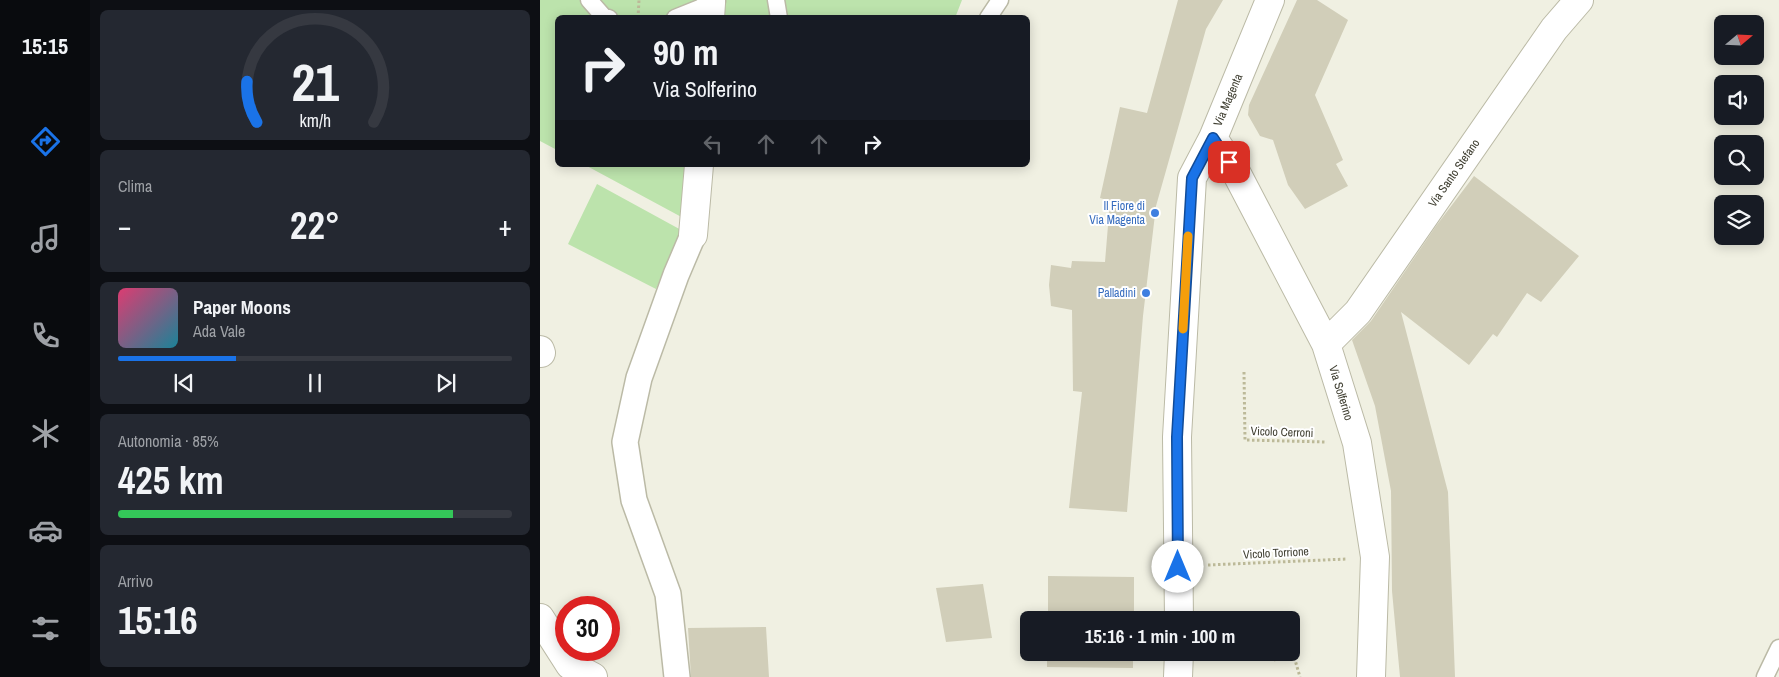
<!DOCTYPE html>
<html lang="it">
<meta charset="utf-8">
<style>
body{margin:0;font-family:"Archivo Narrow",sans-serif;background:#242831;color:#f1f3f6;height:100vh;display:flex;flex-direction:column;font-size:19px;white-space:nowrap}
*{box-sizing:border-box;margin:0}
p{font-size:16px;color:#9ea1a6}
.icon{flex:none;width:28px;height:28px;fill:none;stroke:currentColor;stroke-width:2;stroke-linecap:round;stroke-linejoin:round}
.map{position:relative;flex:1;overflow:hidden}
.drawer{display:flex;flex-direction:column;gap:10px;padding:10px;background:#0d0f14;width:450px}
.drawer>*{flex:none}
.guide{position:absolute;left:15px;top:15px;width:475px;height:152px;border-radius:8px;box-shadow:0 2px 12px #0003;background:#171b24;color:#f1f3f6;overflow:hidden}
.needle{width:32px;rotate:71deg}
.tools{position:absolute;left:1174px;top:15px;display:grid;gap:10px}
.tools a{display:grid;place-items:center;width:50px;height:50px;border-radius:8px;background:#171b24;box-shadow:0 2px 12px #0003;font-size:25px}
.speed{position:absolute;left:15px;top:596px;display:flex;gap:10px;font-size:25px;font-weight:700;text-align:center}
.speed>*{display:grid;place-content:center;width:65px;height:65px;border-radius:50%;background:#171b24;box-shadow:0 2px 12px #0003;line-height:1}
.speed .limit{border:8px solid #d22;background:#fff;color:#111}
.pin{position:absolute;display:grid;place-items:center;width:42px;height:42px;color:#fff;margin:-21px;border-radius:10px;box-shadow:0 2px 8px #0006}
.me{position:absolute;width:55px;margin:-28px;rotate:0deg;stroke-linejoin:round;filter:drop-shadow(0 0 4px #0008)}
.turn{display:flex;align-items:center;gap:18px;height:105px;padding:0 15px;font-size:22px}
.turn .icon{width:65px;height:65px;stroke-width:2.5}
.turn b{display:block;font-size:35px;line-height:42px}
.lanes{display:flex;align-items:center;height:48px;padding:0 15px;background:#0003;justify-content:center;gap:25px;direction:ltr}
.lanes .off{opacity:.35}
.big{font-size:38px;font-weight:800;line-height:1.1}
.drawer .tile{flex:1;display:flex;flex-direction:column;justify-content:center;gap:8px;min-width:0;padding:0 18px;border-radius:8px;background:#242831}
.drawer .dial{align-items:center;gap:0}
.dial svg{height:130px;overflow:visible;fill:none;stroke:#363941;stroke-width:7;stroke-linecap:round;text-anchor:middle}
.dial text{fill:#f1f3f6;stroke:none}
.song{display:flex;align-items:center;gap:15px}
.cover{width:60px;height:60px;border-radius:8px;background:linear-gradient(135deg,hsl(340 70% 55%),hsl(190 70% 35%))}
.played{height:5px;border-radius:2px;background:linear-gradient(90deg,#1a73e8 30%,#363941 30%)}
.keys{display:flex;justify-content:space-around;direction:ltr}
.heat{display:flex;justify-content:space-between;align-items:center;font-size:28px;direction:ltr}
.charge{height:8px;border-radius:4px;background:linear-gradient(90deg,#34c759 85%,#363941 0)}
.trip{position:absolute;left:480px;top:611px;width:280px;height:50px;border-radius:8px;background:#171b24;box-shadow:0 2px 12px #0003;font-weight:800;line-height:50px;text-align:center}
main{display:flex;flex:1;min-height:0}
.tab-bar{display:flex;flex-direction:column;width:90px;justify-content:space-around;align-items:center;background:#090b0e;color:#9ea1a6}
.tab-bar .icon{width:35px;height:35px}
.tab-bar .on{color:#1a73e8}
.tab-bar b{font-size:22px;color:#f1f3f6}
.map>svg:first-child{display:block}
.green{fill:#bce3ac}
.building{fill:#d1ceb9}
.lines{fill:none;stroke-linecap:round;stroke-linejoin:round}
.service-casing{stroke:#bbbaa6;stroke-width:19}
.pedestrian-casing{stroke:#bbbaa6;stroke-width:28}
.minor-casing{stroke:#bbbaa6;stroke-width:30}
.path{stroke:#bcb998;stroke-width:3;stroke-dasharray:2.5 2.5;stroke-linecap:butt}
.service{stroke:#fff;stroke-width:16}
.pedestrian{stroke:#fff;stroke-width:25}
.minor{stroke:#fff;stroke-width:28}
.route-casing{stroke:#114b97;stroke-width:12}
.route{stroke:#1a73e8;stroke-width:9}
.slow{stroke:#f59e0b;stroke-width:9}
.shop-dot{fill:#3f7fe0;stroke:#fff;stroke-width:2}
.labels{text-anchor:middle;stroke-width:4;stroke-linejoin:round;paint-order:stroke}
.street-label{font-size:12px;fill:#414033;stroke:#fff}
.shop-label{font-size:12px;fill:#366cbe;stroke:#fff;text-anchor:end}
</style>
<main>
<nav class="tab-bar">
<b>15:15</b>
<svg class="icon on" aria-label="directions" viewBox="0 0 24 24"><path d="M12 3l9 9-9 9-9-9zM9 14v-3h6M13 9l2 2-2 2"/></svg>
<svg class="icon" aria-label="music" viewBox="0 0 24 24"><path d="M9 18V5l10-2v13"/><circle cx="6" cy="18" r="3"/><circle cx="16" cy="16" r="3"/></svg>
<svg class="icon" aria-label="phone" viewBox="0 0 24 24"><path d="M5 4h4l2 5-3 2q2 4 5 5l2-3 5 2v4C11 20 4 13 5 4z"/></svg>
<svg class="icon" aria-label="climate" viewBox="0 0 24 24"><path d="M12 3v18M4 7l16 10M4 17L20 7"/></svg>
<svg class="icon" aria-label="car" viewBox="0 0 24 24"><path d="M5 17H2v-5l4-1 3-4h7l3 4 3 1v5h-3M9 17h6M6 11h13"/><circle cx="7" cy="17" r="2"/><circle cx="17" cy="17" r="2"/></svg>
<svg class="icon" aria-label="filters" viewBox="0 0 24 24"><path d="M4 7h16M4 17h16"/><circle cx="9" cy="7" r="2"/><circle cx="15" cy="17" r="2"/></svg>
</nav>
<section class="drawer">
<div class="tile dial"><svg viewBox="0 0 100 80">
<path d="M14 69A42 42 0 1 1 86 69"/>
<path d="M14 69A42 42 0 0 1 8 44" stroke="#1a73e8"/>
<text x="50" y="56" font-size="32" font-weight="700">21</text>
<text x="50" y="72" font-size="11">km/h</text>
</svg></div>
<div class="tile"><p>Clima</p>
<div class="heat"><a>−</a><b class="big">22°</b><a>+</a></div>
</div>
<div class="tile">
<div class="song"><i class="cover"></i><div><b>Paper Moons</b><p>Ada Vale</p></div></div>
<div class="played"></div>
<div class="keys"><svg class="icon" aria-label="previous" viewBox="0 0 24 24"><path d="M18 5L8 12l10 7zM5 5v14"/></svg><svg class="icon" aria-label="pause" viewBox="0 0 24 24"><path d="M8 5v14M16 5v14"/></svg><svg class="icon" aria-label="next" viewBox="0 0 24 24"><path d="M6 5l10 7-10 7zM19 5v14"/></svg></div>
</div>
<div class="tile"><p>Autonomia · 85%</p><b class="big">425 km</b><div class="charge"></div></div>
<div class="tile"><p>Arrivo</p><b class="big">15:16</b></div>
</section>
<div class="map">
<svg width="1239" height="677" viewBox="0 0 1239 677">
<rect width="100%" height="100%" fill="#f0f0e2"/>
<path class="green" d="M 0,0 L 422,0 L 415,18 L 18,18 L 17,150 L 0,141 Z
M 45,165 L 170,165 L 147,220 Z
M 57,184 L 143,231 L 116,289 L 28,244 Z"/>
<path class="building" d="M 638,0 L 683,0 L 666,29 L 616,206 L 603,316 L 587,512 L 529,508 L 542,392 L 533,391 L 532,310 L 511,306 L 509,285 L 511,265 L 531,268 L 532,261 L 565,262 L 570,201 L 560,198 L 580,107 L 607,113 Z
M 757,0 L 777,0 L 808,20 L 775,95 L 803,160 L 796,164 L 808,186 L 765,209 L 748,185 L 733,140 L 720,136 L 708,115 L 709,105 Z
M 934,176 L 1039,256 L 1001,302 L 987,293 L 957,337 L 953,334 L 929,365 L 861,312 L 908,492 L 915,677 L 860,677 L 852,591 L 851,491 L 835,406 L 812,340 L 831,321 L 896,226 Z
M 508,576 L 594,577 L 594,620 L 508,620 Z
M 443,584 L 452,638 L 406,642 L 396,588 Z
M 226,627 L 229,677 L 151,677 L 148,628 Z
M 507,652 L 593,652 L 593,668 L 507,667 Z"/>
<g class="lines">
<g class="service-casing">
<path id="service" d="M 49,0 L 64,17 L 69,18
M 236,0 L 239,18
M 135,18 L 177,1
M 448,18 L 460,0
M 1225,677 L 1239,648"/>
</g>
<g class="pedestrian-casing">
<path id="pedestrian" d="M 137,677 L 128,594 L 94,500 L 85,442 L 99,378 L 136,275 L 153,235"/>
</g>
<g class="minor-casing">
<path id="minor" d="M 170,18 L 171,3
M 673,138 L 697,174 L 786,344 L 817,443 L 835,557 L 831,677
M 153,235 L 159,165
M 786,344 L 818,312 L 1014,29 L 1039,0
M 0,350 L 1,353
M 0,618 L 30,665 L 53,677
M 639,620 L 637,437 L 652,178 L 673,138 L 730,0
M 638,677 L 639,652"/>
</g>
<path class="path" d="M 98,18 L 99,0
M 704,372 L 705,440 L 787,442
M 668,565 L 807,559
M 728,652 L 734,660 L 753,653 L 760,677"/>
<use href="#service" class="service"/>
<use href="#pedestrian" class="pedestrian"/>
<use href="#minor" class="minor"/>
</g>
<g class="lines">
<g class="route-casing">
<path id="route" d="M 638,567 L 637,437 L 652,178 L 673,138 L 689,162"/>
</g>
<use href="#route" class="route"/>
<path class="slow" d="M 643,329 L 648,236"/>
</g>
<g class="shop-dot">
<circle cx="615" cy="213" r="5"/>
<circle cx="606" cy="293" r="5"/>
</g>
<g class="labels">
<g class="street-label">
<text transform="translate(688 100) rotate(-67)" y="4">Via Magenta</text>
<text transform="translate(914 173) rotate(-55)" y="4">Via Santo Stefano</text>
<text transform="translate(801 393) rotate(73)" y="4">Via Solferino</text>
<text transform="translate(742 432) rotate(2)" y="4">Vicolo Cerroni</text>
<text transform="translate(736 553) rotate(-3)" y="4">Vicolo Torrione</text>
</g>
<g class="shop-label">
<text x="605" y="210">Il Fiore di<tspan x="605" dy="14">Via Magenta</tspan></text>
<text x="596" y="297">Palladini</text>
</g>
</g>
</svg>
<div class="tools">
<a><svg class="needle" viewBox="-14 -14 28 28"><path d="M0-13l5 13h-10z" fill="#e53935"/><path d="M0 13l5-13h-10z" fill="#9ea1a6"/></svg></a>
<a><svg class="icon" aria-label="sound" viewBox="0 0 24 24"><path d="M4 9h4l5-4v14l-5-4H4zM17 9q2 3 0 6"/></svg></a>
<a><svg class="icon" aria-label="search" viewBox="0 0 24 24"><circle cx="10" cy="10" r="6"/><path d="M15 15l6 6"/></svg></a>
<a><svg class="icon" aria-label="layers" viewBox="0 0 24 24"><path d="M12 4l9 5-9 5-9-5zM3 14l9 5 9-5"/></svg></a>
</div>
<div class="speed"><div class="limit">30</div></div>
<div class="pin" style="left:689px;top:162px;background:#d93025"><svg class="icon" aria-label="arrive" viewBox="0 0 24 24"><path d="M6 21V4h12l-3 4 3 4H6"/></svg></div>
<svg class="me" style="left:638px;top:567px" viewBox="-20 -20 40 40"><circle r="19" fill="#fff"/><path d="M0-13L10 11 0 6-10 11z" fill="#1a73e8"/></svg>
<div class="trip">15:16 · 1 min · 100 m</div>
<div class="guide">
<div class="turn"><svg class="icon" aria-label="right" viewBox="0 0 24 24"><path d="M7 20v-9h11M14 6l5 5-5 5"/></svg><div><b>90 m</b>Via Solferino</div></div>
<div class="lanes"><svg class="icon off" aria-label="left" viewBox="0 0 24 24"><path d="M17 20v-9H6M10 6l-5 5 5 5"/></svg><svg class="icon off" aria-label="ahead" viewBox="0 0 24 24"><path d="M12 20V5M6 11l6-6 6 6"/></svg><svg class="icon off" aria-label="ahead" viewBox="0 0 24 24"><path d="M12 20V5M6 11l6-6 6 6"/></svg><svg class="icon" aria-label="right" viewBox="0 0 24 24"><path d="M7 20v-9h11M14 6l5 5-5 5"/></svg></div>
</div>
</div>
</main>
